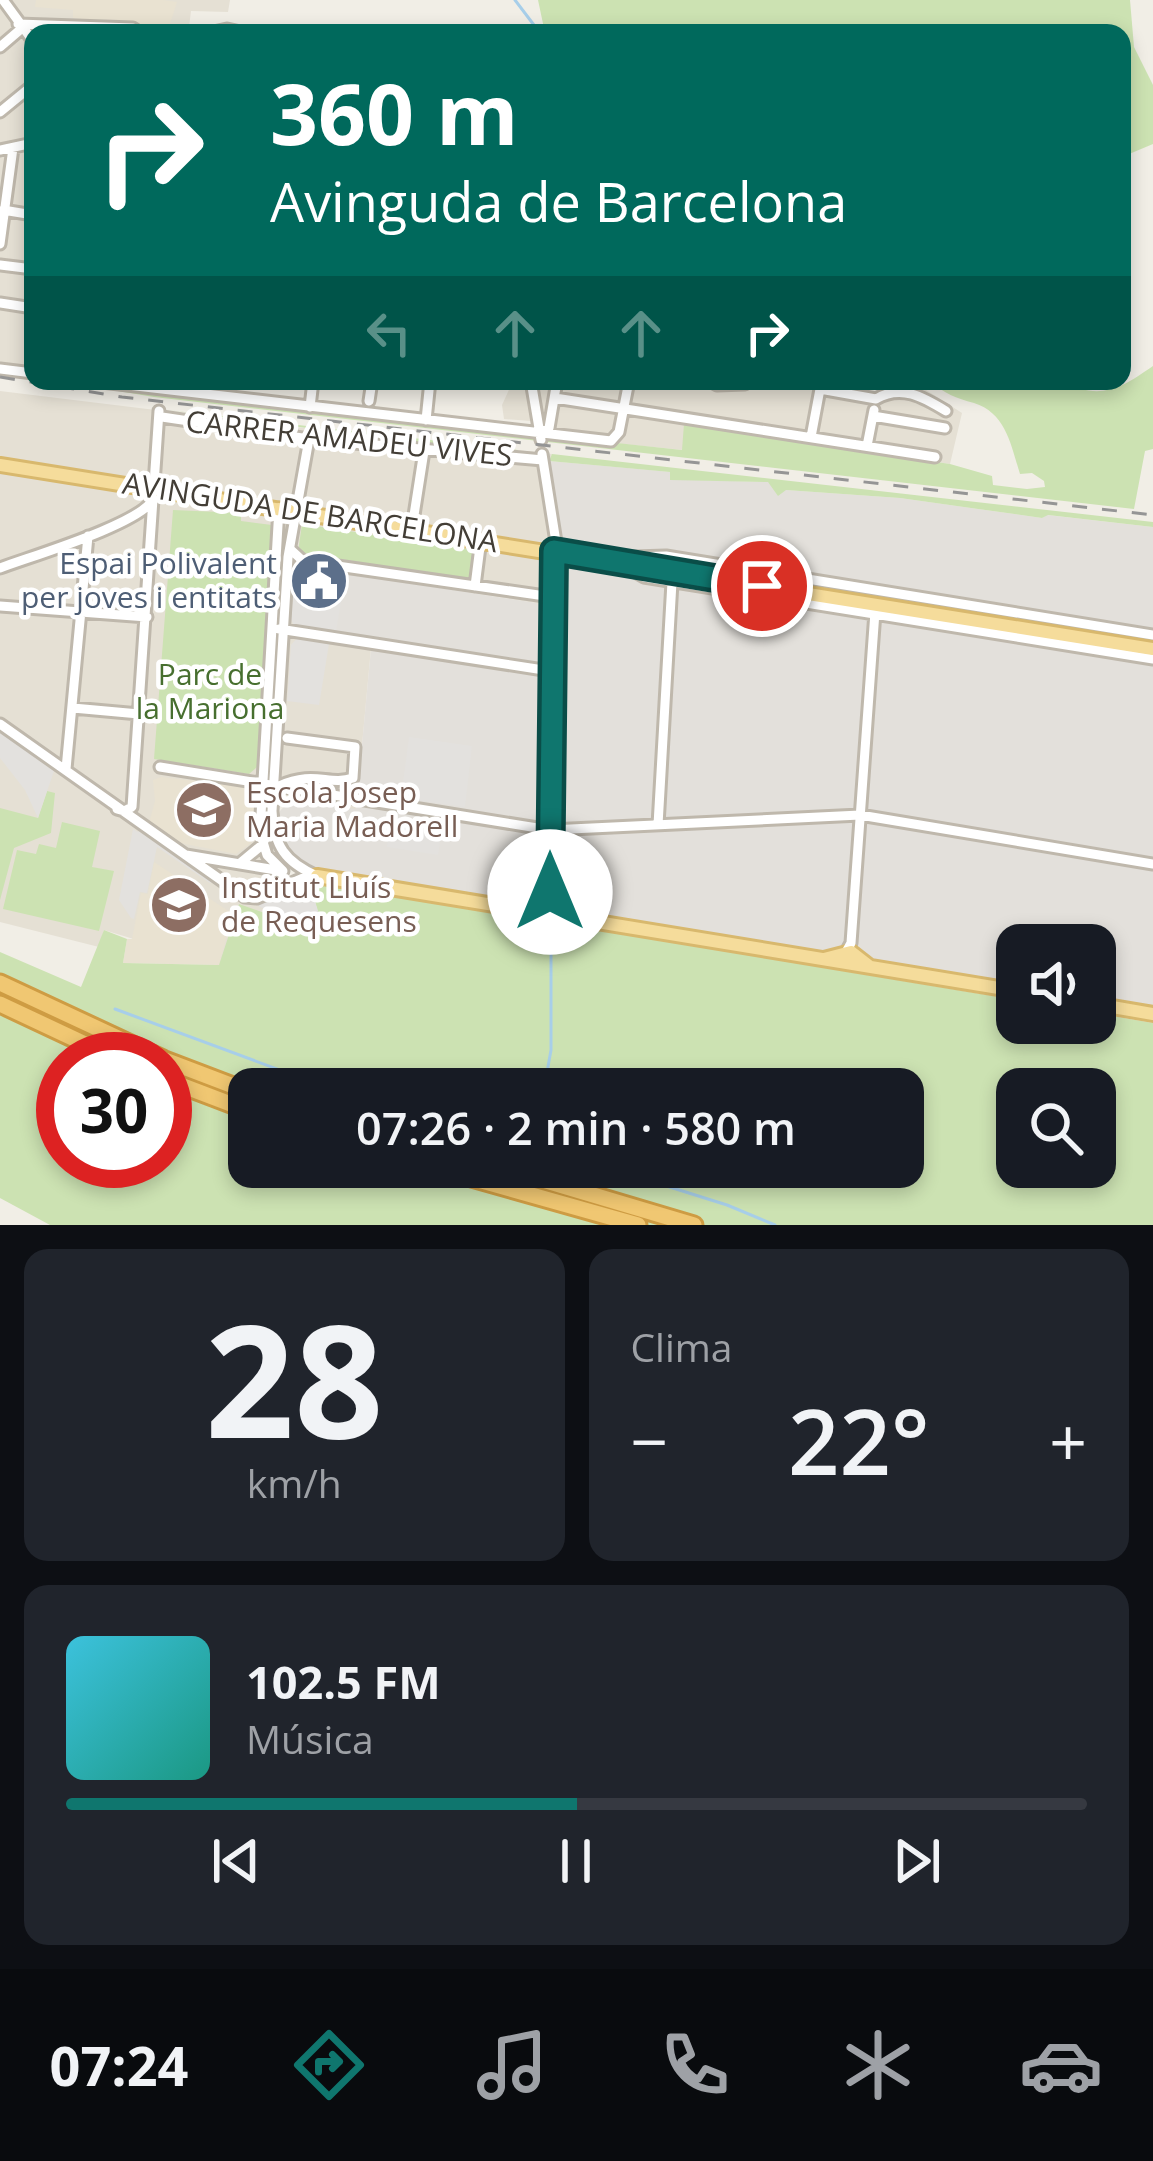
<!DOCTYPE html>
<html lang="es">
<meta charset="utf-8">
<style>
body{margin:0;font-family:"Open Sans",sans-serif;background:#20242c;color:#f1f3f6;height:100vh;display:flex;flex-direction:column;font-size:45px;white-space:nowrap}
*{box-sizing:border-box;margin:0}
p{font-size:39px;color:#9ea1a6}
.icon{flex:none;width:66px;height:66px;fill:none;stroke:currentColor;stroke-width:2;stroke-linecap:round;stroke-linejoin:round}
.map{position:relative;height:1225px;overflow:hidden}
.drawer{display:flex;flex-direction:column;gap:24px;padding:24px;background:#0d0f14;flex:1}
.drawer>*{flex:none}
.top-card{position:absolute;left:24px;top:24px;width:1107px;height:366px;border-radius:24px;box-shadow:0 6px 18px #0003;background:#00695c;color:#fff;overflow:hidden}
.buttons{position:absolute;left:996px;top:924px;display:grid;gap:24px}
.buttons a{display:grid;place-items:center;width:120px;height:120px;border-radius:24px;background:#171b24;box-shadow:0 6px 18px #0003;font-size:60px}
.speed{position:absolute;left:36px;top:1032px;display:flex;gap:24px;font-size:60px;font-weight:700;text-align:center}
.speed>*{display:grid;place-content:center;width:156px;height:156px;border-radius:50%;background:#171b24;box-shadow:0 6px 18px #0003;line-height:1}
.speed .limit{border:18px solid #d22;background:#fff;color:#111}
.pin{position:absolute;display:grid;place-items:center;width:102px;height:102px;color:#fff;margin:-51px;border:6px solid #fff;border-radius:50%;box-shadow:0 3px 12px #0007}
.me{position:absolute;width:132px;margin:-66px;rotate:0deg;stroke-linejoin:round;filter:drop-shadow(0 0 9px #0008)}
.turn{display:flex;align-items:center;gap:42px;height:252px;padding:0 48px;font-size:54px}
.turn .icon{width:156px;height:156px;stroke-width:2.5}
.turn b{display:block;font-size:84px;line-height:102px}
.lanes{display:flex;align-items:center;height:114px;padding:0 48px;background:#0003;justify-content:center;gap:60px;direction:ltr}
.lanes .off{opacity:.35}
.big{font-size:90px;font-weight:600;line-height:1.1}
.drawer .widget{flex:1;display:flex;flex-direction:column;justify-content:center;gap:18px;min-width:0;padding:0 42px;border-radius:24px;background:#20242c}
.drawer .dial{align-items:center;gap:0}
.dial b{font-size:156px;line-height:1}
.song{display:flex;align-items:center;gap:36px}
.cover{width:144px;height:144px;border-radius:18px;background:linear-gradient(135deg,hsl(190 70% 55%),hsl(170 70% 35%))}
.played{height:12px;border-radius:6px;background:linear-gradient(90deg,#0f766e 50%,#363941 50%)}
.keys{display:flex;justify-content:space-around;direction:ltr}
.heat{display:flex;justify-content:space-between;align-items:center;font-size:66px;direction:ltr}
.drawer .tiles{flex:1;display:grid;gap:24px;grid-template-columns:1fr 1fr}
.widget:last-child{grid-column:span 2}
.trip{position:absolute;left:228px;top:1068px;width:696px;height:120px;border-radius:24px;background:#171b24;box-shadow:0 6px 18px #0003;font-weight:600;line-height:120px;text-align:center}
.menu{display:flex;height:192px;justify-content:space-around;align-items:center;background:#090b0e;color:#9ea1a6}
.menu .icon{width:84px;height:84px}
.menu .current{color:#0f766e}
.menu b{font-size:54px;color:#f1f3f6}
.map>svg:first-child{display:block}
.residential{fill:#e5e0d4}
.industrial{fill:#e3e0db}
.education{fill:#e9e2d1}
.green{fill:#cce2b2;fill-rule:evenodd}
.parking{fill:#e3e1de}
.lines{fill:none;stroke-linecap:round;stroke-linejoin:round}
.stream{stroke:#a7cee9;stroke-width:3}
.minor-casing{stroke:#bfb8ac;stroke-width:15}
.major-casing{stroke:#d8b86d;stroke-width:18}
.highway-casing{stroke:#ce9c43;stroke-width:21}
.minor{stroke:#fff;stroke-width:9}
.major{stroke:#f5dc9b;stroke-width:12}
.highway{stroke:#f0c772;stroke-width:15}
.rail{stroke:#959595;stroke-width:3;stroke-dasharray:15 15;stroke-linecap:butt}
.route-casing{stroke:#0a4d48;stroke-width:30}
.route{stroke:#0f766e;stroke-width:21}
.labels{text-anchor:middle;stroke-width:9;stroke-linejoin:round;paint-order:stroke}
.street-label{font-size:30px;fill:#433e36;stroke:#fff}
.service-label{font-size:30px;fill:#4e5e75;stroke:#fff;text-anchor:end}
.park-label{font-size:30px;fill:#476f2f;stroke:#fff}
.education-label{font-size:30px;fill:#785e54;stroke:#fff;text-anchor:start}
</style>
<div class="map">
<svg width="1153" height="1225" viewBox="0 0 1153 1225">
<rect width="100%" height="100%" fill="#f1eee6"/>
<path class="residential" d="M 0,0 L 230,0 L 228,12 L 191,11 L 189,27 L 210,33 L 33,33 L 33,378 L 0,374 Z
M 513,381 L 809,381 L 885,394 L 912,381 L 962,413 L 950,464 L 685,424 L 683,450 L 533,435 L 531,421 L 504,419 L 502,405 Z
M 0,391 L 518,454 L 518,450 L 552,454 L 549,462 L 564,562 L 560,609 L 543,611 L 535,603 L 303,566 L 296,571 L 294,624 L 372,637 L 356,810 L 289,801 L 256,789 L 254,840 L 273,866 L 293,881 L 309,881 L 219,965 L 104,930 L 99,947 L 0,922 Z"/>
<path class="industrial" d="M 549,461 L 671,472 L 670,479 L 768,482 L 786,490 L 900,498 L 1042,518 L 1047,515 L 1153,527 L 1153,1023 L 1095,1013 L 1095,945 L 1017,945 L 1017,1000 L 309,881 L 305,865 L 283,844 L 278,825 L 280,811 L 289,801 L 356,809 L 372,638 L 294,625 L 291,619 L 296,571 L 302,566 L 536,603 L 544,611 L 560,609 L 564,562 Z"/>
<path class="education" d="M 36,0 L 163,0 L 177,2 L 169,27 L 73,18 L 73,10 L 35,7 Z
M 161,777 L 240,786 L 249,791 L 255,802 L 251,843 L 236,854 L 175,842 L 149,823 L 155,801 L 153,780 Z
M 154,862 L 233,914 L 219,965 L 123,963 L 127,939 L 132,939 L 141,893 L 148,894 Z"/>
<path class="green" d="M 538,0 L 1130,0 L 1134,47 L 1153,85 L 1153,144 L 1122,157 L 1122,33 L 545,33 Z
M 1153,366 L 1153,449 L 1145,451 L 1134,509 L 154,397 L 94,387 L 682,450 L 684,424 L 950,464 L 992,476 L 993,485 L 1027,489 L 1045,487 L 1044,481 L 1032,473 L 1020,474 C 1011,445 1006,413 974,403 C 956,398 944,394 931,381 L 1061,381 C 1100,401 1120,389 1153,366 Z
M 167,410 L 518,450 L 518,455 Z
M 552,454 L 1153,522 L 1153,527 L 1048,515 L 1042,518 L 900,498 L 786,490 L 778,496 L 768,482 L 670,480 L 670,472 L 549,461 Z
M 173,510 L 241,513 L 241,521 L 272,525 L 257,767 L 249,774 L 154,759 Z
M 302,524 L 474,550 L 469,580 L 298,552 Z
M 47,791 L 55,793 L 51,833 L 14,848 L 0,900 L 0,808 L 38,818 Z
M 62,822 L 100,831 L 92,867 L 114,871 L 99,931 L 3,909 L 17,850 L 36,854 L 39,844 L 56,848 Z
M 309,881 L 1017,1000 L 1017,1023 L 1095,1023 L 1095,1013 L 1153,1023 L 1153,1225 L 50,1225 L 0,1198 L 0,952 L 81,987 L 104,930 L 127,939 L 123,963 L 219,965 L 239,904 L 324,934 ZM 63,1059 L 165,1059 L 165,1161 L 63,1161 ZM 249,1089 L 903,1089 L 903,1167 L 249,1167 ZM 1017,1089 L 1095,1089 L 1095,1167 L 1017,1167 Z"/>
<path class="parking" d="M 294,588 L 342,595 L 336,631 L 294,625 L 291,619 Z
M 297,638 L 329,644 L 319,705 L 287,701 L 291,645 Z
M 0,728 L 56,765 L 38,818 L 25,790 L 0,758 Z
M 409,737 L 472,746 L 465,807 L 401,798 Z
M 391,818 L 443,826 L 438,855 L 387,847 Z
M 141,828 L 217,881 L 210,883 L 157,847 L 147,893 L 140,892 L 134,919 L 131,918 L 119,900 L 133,829 L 138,832 Z
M 309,881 L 325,934 L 292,925 L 252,902 L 297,882 Z"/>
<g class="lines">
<path class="stream" d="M 515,0 L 540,33
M 115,1009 L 331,1089
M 544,1089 L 551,1050 L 551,942
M 606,1167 L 727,1205 L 775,1225"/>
<g class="minor-casing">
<path id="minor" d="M 3,0 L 33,41
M 18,24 L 133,28 L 140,33
M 209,33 L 227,29 L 245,33
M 0,47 L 21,29
M 0,112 L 33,85
M 0,150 L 33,143
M 3,210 L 33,215
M 0,244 L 13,148
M 0,265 L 33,269
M 0,303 L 33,308
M 0,369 L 33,373
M 93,381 L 611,441 L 619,432 L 629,381
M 531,381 L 541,440
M 710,381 L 717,385 L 745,384
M 555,398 L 935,457
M 876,399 C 901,384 923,397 946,411
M 369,401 L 372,381
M 310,407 L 313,381
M 873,416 L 945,428
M 162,417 L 309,439 L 543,460
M 426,420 L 430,381
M 539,433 L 549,428 L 557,381
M 811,437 L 820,389 L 876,399
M 309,439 L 288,557 L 272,811 C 274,846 285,862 317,876
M 867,446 L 874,410
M 542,454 L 556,542 L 550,671 L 550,892 L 554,902
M 279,508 L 260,832 L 267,855 L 283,871
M 412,528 L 424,451
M 290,549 L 303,561 L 552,597
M 620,561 L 634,557 L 666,556 L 1153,635
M 0,568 C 32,556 137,525 153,500
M 628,568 L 644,577 L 1153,659
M 475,586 L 481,539
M 0,606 L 147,617
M 279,629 L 550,671
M 73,708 L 139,714
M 0,724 L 245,897 L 257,898 L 308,876
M 160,767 L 550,830 L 860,815 L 1153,864
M 66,769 L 88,536
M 279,786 C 315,770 328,786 353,778 L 355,747 L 287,738
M 117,809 L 124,811 L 132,807 L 159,411
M 658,825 L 672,582
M 186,855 L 282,871
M 239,864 L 262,845 L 273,823
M 846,952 L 851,943 L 875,612"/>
</g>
<g class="major-casing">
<path id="major" d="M 0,465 L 1153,649
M 317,876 L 1017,991
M 530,909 L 550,901 L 567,915
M 824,959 L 851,952 L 869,966
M 1095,1004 L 1153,1014"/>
</g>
<g class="highway-casing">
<path id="highway" d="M 0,983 L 163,1059
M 0,1004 L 117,1059
M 165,1060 L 249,1092
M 165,1079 L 249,1111
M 432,1167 L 638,1225
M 499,1167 L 694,1225"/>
</g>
<use href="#minor" class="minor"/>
<use href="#major" class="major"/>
<use href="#highway" class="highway"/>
<path class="rail" d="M 0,377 L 122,397 L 1153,515"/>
</g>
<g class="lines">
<g class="route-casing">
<path id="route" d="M 550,892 L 554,551 L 762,586"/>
</g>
<use href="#route" class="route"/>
</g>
<defs>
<g id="civic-disc" transform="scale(3)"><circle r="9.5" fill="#5c6f8a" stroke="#fff"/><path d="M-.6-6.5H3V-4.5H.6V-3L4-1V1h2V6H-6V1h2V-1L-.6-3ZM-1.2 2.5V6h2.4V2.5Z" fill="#fff"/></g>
<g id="school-disc" transform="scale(3)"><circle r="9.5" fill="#8d6e63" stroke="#fff"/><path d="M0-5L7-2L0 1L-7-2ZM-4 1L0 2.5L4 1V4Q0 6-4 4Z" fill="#fff"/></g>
</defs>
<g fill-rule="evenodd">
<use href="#civic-disc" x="319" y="581"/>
<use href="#school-disc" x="204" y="810"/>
<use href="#school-disc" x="179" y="905"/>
</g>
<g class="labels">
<g class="street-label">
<text transform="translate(349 439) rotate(6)" y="10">CARRER AMADEU VIVES</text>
<text transform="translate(310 513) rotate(9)" y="10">AVINGUDA DE BARCELONA</text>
</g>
<g class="service-label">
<text x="277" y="574">Espai Polivalent<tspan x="277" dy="34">per joves i entitats</tspan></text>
</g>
<g class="park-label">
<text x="210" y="685">Parc de<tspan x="210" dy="34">la Mariona</tspan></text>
</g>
<g class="education-label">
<text x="246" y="803">Escola Josep<tspan x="246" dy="34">Maria Madorell</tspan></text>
<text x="221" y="898">Institut Lluís<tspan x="221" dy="34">de Requesens</tspan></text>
</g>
</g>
</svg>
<div class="buttons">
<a><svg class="icon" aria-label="sound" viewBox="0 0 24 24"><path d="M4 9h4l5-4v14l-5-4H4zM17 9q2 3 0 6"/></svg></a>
<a><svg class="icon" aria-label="search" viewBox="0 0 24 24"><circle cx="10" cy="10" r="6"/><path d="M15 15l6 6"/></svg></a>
</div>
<div class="speed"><div class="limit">30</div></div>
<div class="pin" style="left:762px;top:586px;background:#d93025"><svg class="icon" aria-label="arrive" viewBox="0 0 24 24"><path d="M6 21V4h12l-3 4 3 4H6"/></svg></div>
<svg class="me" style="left:550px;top:892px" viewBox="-20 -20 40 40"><circle r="19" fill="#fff"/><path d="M0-13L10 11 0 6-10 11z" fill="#0f766e"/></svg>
<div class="trip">07:26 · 2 min · 580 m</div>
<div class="top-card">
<div class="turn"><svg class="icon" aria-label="right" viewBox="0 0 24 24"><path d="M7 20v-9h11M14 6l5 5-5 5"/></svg><div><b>360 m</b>Avinguda de Barcelona</div></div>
<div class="lanes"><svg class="icon off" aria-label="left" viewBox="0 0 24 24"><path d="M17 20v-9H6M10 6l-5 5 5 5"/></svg><svg class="icon off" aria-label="ahead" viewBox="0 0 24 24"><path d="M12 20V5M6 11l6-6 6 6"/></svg><svg class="icon off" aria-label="ahead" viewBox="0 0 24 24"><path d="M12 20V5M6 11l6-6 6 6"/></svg><svg class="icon" aria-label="right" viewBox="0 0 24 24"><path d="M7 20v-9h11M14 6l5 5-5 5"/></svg></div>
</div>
</div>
<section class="drawer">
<div class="tiles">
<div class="widget dial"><b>28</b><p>km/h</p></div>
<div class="widget"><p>Clima</p>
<div class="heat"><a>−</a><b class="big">22°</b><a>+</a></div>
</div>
<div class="widget">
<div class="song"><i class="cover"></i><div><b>102.5 FM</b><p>Música</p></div></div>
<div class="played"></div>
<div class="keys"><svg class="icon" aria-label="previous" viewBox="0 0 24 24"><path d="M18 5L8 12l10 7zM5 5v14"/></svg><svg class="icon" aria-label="pause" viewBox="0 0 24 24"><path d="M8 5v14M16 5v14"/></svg><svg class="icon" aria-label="next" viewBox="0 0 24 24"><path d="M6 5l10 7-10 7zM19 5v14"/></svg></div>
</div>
</div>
</section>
<nav class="menu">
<b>07:24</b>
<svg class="icon current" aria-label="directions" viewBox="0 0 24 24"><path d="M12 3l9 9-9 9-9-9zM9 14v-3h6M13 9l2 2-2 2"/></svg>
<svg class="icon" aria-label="music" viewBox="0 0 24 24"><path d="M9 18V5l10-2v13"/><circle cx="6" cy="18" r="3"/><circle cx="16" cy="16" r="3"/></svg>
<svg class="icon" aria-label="phone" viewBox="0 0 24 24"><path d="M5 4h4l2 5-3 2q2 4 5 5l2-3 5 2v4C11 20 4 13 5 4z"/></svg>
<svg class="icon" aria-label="climate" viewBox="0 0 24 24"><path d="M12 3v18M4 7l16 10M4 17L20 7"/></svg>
<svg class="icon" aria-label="car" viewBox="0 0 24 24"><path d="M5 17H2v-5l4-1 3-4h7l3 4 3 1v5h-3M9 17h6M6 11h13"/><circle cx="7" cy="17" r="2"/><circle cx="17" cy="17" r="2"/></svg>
</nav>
